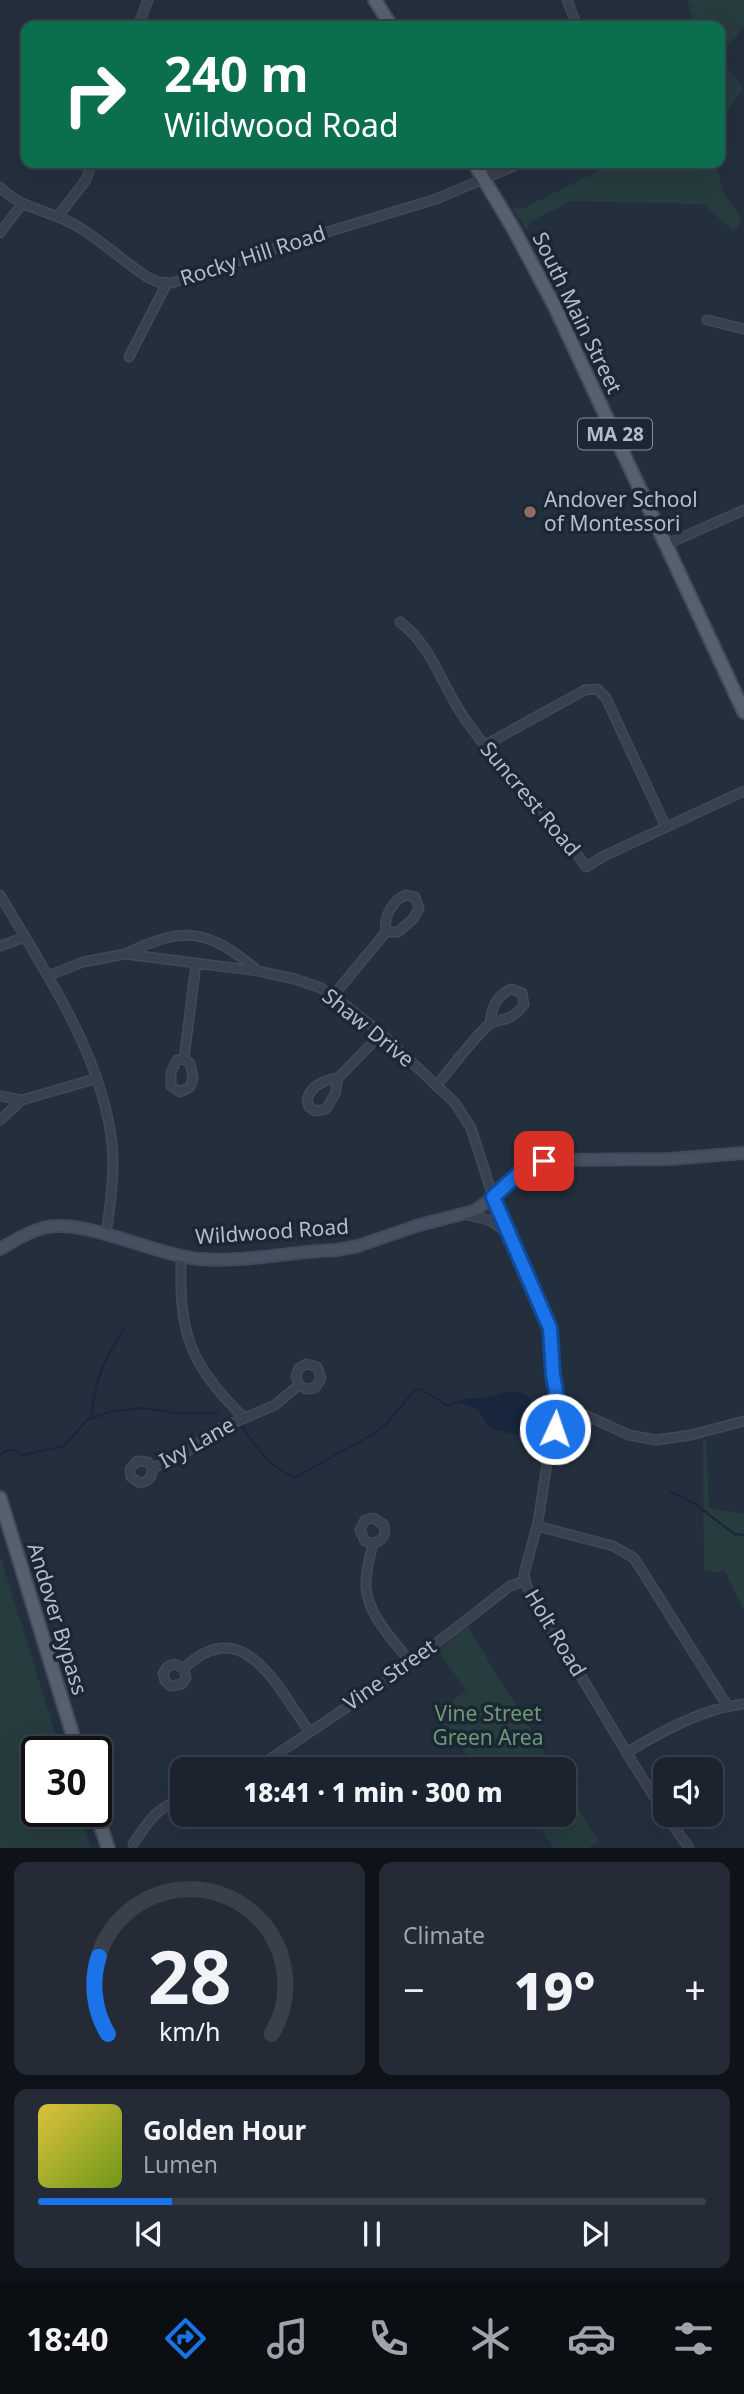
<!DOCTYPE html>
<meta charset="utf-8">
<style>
body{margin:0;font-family:"Noto Sans",sans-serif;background:#242b36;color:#f1f3f6;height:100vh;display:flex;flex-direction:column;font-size:26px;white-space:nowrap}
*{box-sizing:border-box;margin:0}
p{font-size:23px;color:#a0a4aa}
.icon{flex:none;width:38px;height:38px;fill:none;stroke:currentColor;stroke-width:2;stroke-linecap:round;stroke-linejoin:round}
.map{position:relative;height:1848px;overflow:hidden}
.panel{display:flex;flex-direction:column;gap:14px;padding:14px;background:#0f1319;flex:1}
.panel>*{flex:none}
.top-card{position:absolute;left:21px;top:21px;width:704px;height:147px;border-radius:14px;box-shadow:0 7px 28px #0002,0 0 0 2px #39404a;background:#0b6e4f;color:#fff;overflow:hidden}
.tools{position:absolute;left:653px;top:1757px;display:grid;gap:14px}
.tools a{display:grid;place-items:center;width:70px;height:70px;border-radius:14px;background:#1b232e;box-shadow:0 7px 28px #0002,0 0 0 2px #39404a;font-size:35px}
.speed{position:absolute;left:21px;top:1736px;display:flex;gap:14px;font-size:35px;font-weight:700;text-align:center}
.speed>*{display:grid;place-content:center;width:91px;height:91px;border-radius:50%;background:#1b232e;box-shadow:0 7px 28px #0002,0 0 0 2px #39404a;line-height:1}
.speed .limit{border:4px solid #111;border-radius:10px;background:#fff;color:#111}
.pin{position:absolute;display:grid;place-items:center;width:60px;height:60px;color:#fff;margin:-30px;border-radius:14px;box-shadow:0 4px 10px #0006}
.me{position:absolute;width:77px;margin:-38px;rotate:3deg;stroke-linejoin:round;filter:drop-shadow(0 0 5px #0008)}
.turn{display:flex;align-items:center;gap:24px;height:147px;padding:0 28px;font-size:32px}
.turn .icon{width:91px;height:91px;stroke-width:2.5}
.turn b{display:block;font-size:49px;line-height:60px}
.big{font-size:52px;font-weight:800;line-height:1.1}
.panel .widget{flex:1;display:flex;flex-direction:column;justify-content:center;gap:10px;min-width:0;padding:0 24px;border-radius:14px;background:#242b36}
.panel .dial{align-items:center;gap:0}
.dial svg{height:182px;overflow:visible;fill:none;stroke:#39404a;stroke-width:7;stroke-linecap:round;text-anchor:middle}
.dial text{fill:#f1f3f6;stroke:none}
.song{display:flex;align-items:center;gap:21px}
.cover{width:84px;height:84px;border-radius:10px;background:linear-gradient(135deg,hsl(50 70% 55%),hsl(80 70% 35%))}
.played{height:7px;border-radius:4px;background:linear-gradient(90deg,#1a73e8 20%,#39404a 20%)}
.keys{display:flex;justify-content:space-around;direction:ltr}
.heat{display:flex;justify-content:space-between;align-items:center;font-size:38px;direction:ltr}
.panel .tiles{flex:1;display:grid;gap:14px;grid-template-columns:1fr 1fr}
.widget:last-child{grid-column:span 2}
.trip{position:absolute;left:170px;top:1757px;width:406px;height:70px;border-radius:14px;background:#1b232e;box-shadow:0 7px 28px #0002,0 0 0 2px #39404a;font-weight:800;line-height:70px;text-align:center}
.tab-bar{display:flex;height:112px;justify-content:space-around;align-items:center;background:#0b0e12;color:#a0a4aa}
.tab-bar .icon{width:49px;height:49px}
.tab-bar .current{color:#1a73e8}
.tab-bar b{font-size:32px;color:#f1f3f6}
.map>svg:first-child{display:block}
.green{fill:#263c3f}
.water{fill:#17263c}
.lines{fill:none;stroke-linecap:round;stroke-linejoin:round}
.stream{stroke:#17263c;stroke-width:2}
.street-casing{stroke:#414a57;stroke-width:11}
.secondary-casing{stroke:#414a57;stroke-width:14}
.primary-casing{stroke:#414a57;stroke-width:16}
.street{stroke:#38414e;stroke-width:8}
.secondary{stroke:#465061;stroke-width:10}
.primary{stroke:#56606e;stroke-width:12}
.route-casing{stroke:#114b97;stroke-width:18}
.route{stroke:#1a73e8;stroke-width:12}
.education-dot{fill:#8d6e63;stroke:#1d2633;stroke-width:2.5}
.labels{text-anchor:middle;stroke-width:7;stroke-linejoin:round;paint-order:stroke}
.shield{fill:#1d2633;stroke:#878f9c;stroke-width:2}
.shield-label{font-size:19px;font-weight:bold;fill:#b4bcc9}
.street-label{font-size:21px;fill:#b4bcc9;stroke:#1d2633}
.poi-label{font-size:21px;fill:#b4bcc9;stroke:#1d2633;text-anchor:start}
.park-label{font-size:21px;fill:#6b9a76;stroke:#1d2633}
</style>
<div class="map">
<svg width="744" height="1848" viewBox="0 0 744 1848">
<rect width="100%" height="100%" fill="#242f3e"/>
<path class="green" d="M 687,0 L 744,0 L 744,26 L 730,44 L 719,33 L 719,26 L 695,26 Z
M 719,58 L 744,88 L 725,114 L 719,128 Z
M 614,163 L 715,163 L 724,194 L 742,219 L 734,232 L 704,204 L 572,201 L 531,221 L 527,230 L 512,207 L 522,209 Z
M 706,1439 L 709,1508 L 744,1514 L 744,1610 L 724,1570 L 716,1573 L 704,1570 L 703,1440 Z
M 0,1555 L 61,1752 L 37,1752 L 37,1811 L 79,1811 L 91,1848 L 0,1848 Z
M 467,1626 L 555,1769 L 476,1768 L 437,1714 L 466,1690 L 438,1651 Z
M 564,1783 L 598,1841 L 588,1848 L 553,1848 L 533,1815 L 564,1815 Z"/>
<path class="water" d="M 512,1391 C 546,1396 528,1419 539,1441 L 537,1443 L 522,1436 L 496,1430 L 488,1425 L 478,1409 L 461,1403 L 461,1400 C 470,1397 479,1399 487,1397 C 496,1395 502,1392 512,1391 Z"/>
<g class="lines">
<path class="stream" d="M 92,1417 C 93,1380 106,1358 125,1327
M 241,1425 C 253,1443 274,1473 296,1477 L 375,1433 L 386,1424 L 415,1390 L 421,1389 L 448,1406 L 462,1401
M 0,1455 C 10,1448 13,1449 23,1455 L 64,1446 L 87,1420 L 109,1412 L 143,1408 L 176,1413 L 218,1413
M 671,1492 L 694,1503 L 734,1534 L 744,1535"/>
<g class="street-casing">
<path id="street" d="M 567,0 L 577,26
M 138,26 L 148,0
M 0,187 C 22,210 51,210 77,226 C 102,241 123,261 147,277 L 158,282 L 172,283 L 288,244 L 436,199 L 521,163
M 58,216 L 86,180 L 92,163
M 0,233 L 22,204
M 707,320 L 744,329
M 129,357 L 167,283
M 667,544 L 744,510
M 400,622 C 432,646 441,684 463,716 C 499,770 550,813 586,867 L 604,856 L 744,791
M 485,745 L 585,690 L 597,689 L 606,698 L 666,827
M 0,895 C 44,970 102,1054 112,1144 C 115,1174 110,1205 106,1235
M 0,946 L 25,937
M 125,954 C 185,925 208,929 258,971
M 48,976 L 83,962 L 125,954 L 258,971 L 295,979 L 321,988 L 349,1008 L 384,1036 L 455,1103 L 471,1128 L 496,1206 L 538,1298 L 551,1336 L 552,1364 L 558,1400 L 558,1418 L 548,1457 L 538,1522 L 524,1574 C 527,1598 556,1637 570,1658 C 602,1710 631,1763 665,1813
M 333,996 L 386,932 C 383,917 392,902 405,895 L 415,897 L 419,908 L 413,919 L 398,932 L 386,932
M 184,1059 L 190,1063 L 193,1078 L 190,1087 L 180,1092 L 171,1086 L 171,1073 L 177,1060 L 184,1059 L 196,964
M 338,1078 C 324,1080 311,1085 307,1100 L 309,1107 L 315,1111 L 326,1109 L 335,1094 L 338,1078 L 381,1034
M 436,1086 C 453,1066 469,1044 487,1026 C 499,1016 510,1025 524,1004 L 522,993 L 511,989 C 497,995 491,1008 490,1024
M 0,1096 L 22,1100
M 0,1120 L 22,1100 L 95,1079
M 467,1215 L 489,1220 L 505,1231
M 181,1256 C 179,1333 188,1362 243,1417
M 559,1408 L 585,1415 L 629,1435 L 656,1440 L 691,1435 L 744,1421
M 152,1468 C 153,1477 148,1482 140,1483 L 131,1477 L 130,1469 L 137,1461 L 148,1462 L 152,1468 L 183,1455 L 212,1432 L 275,1405 L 299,1385 L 306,1389 L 315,1388 L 321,1378 L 317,1367 L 306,1364 L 299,1368 L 296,1376 L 299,1385
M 537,1526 L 613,1546 L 634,1558 L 728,1707
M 373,1543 L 365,1541 L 360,1530 L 365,1520 L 373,1518 L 383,1524 C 387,1534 383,1541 373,1543 C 370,1557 365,1573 366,1587 C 368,1616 395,1642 411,1663
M 184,1668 L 174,1664 L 167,1667 L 163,1674 L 165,1681 L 171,1686 L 182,1684 L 186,1678 L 184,1668 C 244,1612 277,1687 309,1731
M 626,1753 C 661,1732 703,1708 744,1704
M 255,1769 L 398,1673 L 510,1586 L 525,1581
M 666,1815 L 689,1848
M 133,1844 C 147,1823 157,1807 182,1799"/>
</g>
<g class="secondary-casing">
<path id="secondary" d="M 0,1249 C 14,1241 27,1232 43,1228 C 83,1217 154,1255 199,1259 C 244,1263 292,1251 337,1250 L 358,1246 L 419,1225 L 474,1211 L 487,1202 L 519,1173 L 537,1163 L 558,1160 L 670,1159 L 744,1153"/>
</g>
<g class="primary-casing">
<path id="primary" d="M 375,0 L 391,26
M 474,163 L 513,228 L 555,307 L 744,712
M 0,1498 L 78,1752
M 96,1811 L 108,1848"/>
</g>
<use href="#street" class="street"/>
<use href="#secondary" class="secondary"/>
<use href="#primary" class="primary"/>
</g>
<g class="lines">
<g class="route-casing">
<path id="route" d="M 544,1161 L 525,1168 L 493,1197 L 550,1328 L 553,1375 L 559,1408 L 555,1429"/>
</g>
<use href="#route" class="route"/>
</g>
<circle class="education-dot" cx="530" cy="512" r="7"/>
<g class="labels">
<rect class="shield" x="578" y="418.5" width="74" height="31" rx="5"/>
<g class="shield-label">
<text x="615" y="441">MA 28</text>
</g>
<g class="street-label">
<text transform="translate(253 256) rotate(-18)" y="7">Rocky Hill Road</text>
<text transform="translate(577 313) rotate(64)" y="7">South Main Street</text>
<text transform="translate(530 799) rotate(50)" y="7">Suncrest Road</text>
<text transform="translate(368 1028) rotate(39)" y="7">Shaw Drive</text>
<text transform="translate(272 1232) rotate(-4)" y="7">Wildwood Road</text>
<text transform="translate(197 1443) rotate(-29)" y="7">Ivy Lane</text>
<text transform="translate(57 1619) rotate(73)" y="7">Andover Bypass</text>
<text transform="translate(555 1633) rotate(59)" y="7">Holt Road</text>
<text transform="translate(390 1675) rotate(-35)" y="7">Vine Street</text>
</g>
<g class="poi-label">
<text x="544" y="507">Andover School<tspan x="544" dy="24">of Montessori</tspan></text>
</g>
<g class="park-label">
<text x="488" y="1721">Vine Street<tspan x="488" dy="24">Green Area</tspan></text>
</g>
</g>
</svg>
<div class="tools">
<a><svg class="icon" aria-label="sound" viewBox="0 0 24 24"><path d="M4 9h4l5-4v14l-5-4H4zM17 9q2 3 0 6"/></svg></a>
</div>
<div class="speed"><div class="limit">30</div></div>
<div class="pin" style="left:544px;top:1161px;background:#d93025"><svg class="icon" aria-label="arrive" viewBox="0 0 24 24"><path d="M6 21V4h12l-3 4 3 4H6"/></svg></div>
<svg class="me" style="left:555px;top:1429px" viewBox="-20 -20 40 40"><circle r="17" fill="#1a73e8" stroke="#fff" stroke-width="3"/><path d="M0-11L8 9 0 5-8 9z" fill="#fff"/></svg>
<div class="trip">18:41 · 1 min · 300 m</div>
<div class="top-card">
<div class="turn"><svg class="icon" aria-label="right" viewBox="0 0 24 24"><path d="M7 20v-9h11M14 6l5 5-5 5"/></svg><div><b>240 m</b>Wildwood Road</div></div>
</div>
</div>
<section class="panel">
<div class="tiles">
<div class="widget dial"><svg viewBox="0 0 100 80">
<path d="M14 69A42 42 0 1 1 86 69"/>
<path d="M14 69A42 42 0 0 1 10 35" stroke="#1a73e8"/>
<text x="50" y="56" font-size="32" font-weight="700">28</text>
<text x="50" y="72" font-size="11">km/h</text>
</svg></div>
<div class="widget"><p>Climate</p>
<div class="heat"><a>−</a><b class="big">19°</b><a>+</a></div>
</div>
<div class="widget">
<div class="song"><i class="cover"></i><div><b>Golden Hour</b><p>Lumen</p></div></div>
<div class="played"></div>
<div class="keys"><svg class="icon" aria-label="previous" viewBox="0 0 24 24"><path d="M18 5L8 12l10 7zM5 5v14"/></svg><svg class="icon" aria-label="pause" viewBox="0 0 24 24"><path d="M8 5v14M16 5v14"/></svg><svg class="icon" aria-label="next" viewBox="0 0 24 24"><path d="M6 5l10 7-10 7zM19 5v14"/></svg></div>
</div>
</div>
</section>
<nav class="tab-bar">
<b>18:40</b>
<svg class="icon current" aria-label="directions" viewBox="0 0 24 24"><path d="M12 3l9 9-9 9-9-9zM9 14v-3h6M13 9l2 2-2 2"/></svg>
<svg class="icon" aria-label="music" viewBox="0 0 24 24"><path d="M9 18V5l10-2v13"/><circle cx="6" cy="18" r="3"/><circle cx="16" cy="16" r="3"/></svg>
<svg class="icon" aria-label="phone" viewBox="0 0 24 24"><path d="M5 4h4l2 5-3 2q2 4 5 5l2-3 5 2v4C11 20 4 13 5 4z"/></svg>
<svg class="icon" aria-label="climate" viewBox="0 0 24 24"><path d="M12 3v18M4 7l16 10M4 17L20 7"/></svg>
<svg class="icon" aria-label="car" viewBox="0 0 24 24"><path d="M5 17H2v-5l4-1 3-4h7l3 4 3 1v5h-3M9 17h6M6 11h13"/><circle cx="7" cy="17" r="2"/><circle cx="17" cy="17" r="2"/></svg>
<svg class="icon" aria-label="filters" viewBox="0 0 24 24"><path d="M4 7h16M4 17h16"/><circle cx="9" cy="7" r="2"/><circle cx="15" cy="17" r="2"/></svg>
</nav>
